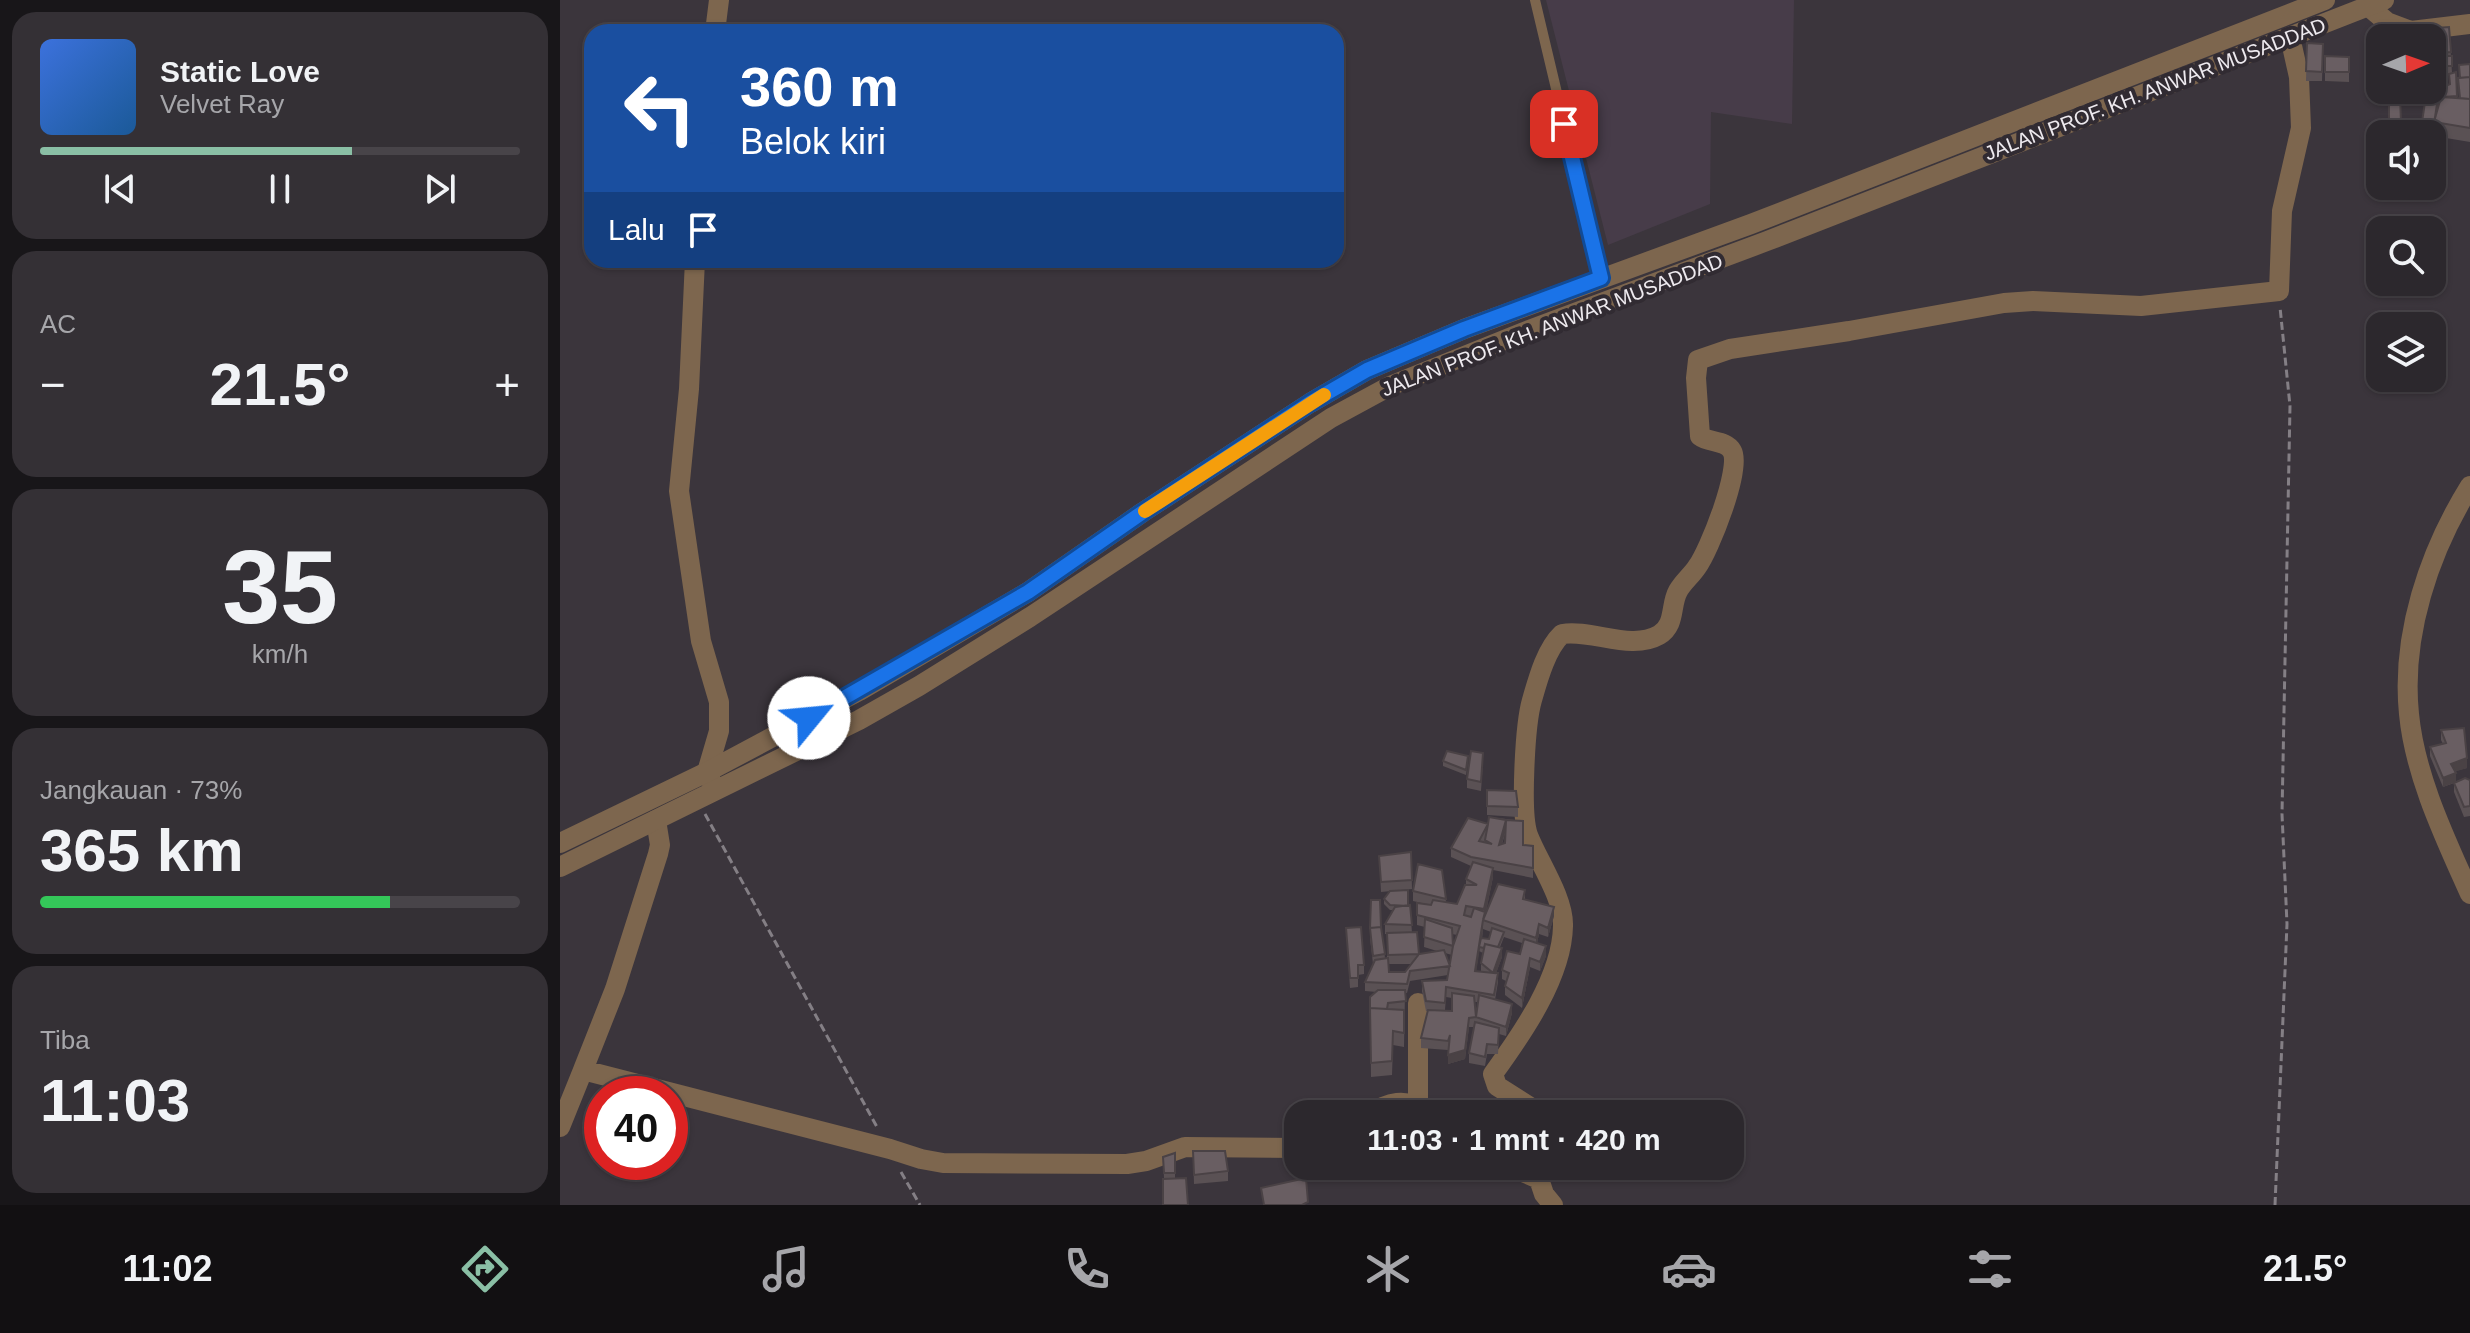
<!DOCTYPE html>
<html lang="id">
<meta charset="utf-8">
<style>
body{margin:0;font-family:Helvetica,sans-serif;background:#343035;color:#f1f3f6;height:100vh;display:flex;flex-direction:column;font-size:30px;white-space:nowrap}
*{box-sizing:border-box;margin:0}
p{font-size:26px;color:#a6a6aa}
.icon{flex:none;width:44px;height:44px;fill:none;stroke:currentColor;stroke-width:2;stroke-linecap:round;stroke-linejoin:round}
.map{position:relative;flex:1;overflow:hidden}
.drawer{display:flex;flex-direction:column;gap:12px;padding:12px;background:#181619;width:560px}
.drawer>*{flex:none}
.hud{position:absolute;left:24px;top:24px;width:760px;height:244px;border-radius:24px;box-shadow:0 2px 6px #0004,0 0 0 2px #484449;background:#1a4fa0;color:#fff;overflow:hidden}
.needle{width:52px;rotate:88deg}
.controls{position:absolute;left:1806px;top:24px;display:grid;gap:16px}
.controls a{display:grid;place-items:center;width:80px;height:80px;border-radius:16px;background:#2c282d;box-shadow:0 2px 6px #0004,0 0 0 2px #484449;font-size:40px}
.speed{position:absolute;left:24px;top:1076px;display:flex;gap:16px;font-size:40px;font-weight:700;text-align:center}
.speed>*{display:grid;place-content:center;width:104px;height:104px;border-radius:50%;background:#2c282d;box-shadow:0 2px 6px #0004,0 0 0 2px #484449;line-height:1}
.speed .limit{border:12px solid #d22;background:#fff;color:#111}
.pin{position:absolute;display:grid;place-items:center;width:68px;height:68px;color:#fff;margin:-34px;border-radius:16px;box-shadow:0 4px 12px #0006}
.me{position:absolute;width:88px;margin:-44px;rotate:62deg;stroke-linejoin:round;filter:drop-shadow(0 0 6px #0008)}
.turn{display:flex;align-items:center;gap:28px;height:168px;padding:0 24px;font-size:36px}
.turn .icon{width:104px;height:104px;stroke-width:2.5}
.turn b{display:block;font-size:56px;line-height:68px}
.then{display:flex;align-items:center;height:76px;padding:0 24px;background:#0003;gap:16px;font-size:30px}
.big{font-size:60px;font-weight:700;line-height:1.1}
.drawer .tile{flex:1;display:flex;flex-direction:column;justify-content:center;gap:12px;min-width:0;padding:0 28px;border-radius:24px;background:#343035}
.drawer .dial{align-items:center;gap:0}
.dial b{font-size:104px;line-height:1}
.song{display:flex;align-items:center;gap:24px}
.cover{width:96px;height:96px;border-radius:12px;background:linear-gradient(135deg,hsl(220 70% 55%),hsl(210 70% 35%))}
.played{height:8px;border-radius:4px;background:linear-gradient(90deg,#8abfa5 65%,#484449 65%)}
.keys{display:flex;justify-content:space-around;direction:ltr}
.heat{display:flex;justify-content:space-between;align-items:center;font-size:44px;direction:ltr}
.charge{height:12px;border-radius:6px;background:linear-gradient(90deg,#34c759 73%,#484449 0)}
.trip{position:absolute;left:724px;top:1100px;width:460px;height:80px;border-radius:24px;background:#2c282d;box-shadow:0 2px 6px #0004,0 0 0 2px #484449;font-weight:700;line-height:80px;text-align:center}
.tab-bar{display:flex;height:128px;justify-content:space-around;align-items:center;background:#121012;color:#a6a6aa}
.tab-bar .icon{width:56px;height:56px}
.tab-bar .active{color:#8abfa5}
.tab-bar b{font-size:36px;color:#f1f3f6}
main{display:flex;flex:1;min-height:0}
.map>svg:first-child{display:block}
.built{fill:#473c49}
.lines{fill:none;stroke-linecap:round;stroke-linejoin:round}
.path{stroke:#847f85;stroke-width:3;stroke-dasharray:8 4;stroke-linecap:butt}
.service{stroke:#7d664e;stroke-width:10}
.minor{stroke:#7d664e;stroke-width:20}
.tertiary{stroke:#7d664e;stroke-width:20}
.wall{fill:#5a5154;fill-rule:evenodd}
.shaded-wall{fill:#4a4245}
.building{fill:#695e62;stroke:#4a4245;stroke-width:2;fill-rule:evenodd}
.route-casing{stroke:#114b97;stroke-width:20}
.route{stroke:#1a73e8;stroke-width:14}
.slow{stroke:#f59e0b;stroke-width:14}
.labels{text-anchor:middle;stroke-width:8;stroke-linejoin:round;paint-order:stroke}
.street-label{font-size:20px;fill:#eeeaef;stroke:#312b32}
</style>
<main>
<section class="drawer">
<div class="tile">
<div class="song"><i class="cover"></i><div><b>Static Love</b><p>Velvet Ray</p></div></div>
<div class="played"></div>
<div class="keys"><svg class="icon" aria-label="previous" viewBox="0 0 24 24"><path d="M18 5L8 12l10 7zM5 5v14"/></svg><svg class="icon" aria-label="pause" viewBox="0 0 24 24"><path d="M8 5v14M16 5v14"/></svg><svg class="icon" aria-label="next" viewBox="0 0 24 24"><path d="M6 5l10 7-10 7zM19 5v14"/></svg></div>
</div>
<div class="tile"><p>AC</p>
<div class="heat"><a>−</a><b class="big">21.5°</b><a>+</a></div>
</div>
<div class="tile dial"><b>35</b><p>km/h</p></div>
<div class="tile"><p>Jangkauan · 73%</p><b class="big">365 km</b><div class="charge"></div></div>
<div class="tile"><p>Tiba</p><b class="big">11:03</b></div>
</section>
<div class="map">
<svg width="1910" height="1205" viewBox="0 0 1910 1205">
<rect width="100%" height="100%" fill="#3b353c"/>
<path class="built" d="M 986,0 L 1234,0 L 1232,124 L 1151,112 L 1150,204 L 1048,245 Z"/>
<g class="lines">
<path class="path" d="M 145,814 L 317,1127
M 341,1172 L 360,1205
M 1715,1205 L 1727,924 L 1722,814 L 1730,406 L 1720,307"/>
<path class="service" d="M 975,0 L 1041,278"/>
<path class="minor" d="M 1808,6 L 1827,22 L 1851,31 L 1910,24
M 155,32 L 159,0
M 135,260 L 129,389 L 119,491 L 141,641 L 159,702 L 159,731 L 147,772 L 153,785
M 1910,486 C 1869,552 1841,635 1849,714 C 1855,776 1885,838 1910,894
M 858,1003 L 858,1107
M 23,1070 L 55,989 L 98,854 L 100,845 L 96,820
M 808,1114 C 830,1103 844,1096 866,1112
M 981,1114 L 937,1086 L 933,1074 C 962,1034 1002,977 1003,926 C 1004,898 978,861 968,835 C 960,813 965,724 972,700 C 978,679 986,649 1002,634 C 1032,629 1071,651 1099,635 C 1116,625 1110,605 1118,591 C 1123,582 1131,576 1137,567 C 1149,551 1182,468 1172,451 C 1166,440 1149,443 1140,436 L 1136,378 L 1138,360 L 1170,349 L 1289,331 L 1444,303 L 1473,301 L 1581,306 L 1719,291 L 1722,211 L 1741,128 L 1739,77 L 1730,37
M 0,1127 L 23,1070 L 330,1149 L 361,1159 L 383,1163 L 567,1164 L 586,1161 L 625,1147 L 738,1148
M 949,1166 L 979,1179 L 981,1166
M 979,1179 L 984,1194 L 993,1205"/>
<path class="tertiary" d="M 0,843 L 147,772 L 299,691 L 468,592 L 583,512 L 750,403 L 807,370 L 904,329 L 1191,224 L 1765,0
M 0,867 L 299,720 L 359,686 L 470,617 L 771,418 L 830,386 L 964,332 L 1207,241 L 1824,0"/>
</g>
<path class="wall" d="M 1889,27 L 1892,73 L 1896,72 L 1897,98 L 1899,98 L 1898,78 L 1900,78 L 1910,64 L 1910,142 L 1874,136 L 1874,126 L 1874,128 L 1862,127 L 1862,122 L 1877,108 L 1875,118 L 1883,98 L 1883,88 L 1879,89 L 1879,95 L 1871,98 L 1869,90 L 1872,90 L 1872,38 L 1863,38 L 1863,29 ZM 1890,75 L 1890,84 L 1884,87 L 1884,76 Z
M 1747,43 L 1763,44 L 1762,81 L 1746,81 Z
M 1765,56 L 1789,57 L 1789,82 L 1765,81 Z
M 1831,90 L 1852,90 L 1852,97 L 1840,98 L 1841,128 L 1829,128 L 1829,96 L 1832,96 Z
M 1881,730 L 1907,768 L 1895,771 L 1896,781 L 1910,780 L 1910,816 L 1904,817 L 1894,792 L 1894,783 L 1883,787 L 1870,756 L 1870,747 L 1883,744 L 1881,740 Z
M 883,761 L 908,761 L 906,775 L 883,766 Z
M 923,762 L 921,791 L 907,788 L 907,779 Z
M 927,790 L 958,807 L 958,817 L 927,815 Z
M 929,817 L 963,821 L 963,845 L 973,846 L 973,878 L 933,870 L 933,877 L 925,916 L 938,884 L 965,890 L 965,900 L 994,907 L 994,916 L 988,937 L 979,934 L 977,943 L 986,946 L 986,956 L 980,971 L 970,967 L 962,1008 L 945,995 L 945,986 L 946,981 L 942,979 L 942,970 L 947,951 L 960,954 L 962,943 L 944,937 L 940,947 L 942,948 L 942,957 L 936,973 L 938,973 L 938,982 L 935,1000 L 952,1004 L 952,1013 L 946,1036 L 939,1034 L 938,1054 L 927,1054 L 925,1066 L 909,1063 L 909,1053 L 914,1027 L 909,1027 L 905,1059 L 888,1064 L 889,1047 L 888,1050 L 861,1048 L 861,1038 L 868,1011 L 866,1011 L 862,991 L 862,981 L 887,980 L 888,975 L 850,981 L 847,993 L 845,993 L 844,1047 L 833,1045 L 832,1075 L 811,1077 L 810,997 L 817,992 L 805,991 L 805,982 L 813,964 L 810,938 L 811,900 L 820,900 L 821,927 L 825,958 L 827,958 L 827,934 L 825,934 L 825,924 L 833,910 L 830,910 L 824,904 L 824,899 L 830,891 L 848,890 L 848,906 L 850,905 L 852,933 L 857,932 L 859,954 L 877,951 L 864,947 L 865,927 L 857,925 L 857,903 L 870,905 L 853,901 L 853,891 L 858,864 L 882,870 L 886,902 L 897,904 L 905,885 L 906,885 L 906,879 L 911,866 L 891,857 L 891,848 L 908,818 L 928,824 ZM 946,831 L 945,843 L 942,844 ZM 923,929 L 931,932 L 929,939 L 922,939 ZM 892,934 L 897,935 L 893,946 ZM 919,951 L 923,953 L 921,963 L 921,971 L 916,971 ZM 885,953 L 892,955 L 890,965 ZM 829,964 L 852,964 L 845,972 L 829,972 ZM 886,997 L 892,998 L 892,1011 L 885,1010 ZM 915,1002 L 918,1002 L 916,1017 Z
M 851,852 L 852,889 L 821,892 L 819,856 Z
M 786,928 L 804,965 L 804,974 L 798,975 L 798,987 L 790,988 Z
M 633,1151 L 668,1171 L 668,1181 L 634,1184 Z
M 615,1153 L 615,1178 L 604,1178 L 603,1157 Z"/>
<path class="shaded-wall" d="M 1884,79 L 1884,88 L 1879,89 L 1879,95 L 1871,98 L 1871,90 L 1872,90 L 1879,80 Z
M 1907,758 L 1907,768 L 1891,773 L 1891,764 Z
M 1896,773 L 1896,782 L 1883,787 L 1883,778 Z
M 946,820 L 946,829 L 939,854 L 939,845 Z
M 933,868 L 933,877 L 925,917 L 924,909 Z
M 994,907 L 994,916 L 988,937 L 988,928 Z
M 923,920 L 923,929 L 915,980 L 915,971 Z
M 979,924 L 979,934 L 976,948 L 976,938 Z
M 986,946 L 986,956 L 980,971 L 980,962 Z
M 942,948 L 942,957 L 933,982 L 933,973 Z
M 970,958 L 970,967 L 962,1008 L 962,998 Z
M 952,1004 L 952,1013 L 946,1036 L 946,1027 Z
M 909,1018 L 909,1027 L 905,1059 L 888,1064 L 888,1055 Z"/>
<path class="building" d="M 1889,27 L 1891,52 L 1872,53 L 1872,38 L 1864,38 L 1863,29 Z
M 1837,28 L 1852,28 L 1852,38 L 1831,38 L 1831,37 L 1837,37 Z
M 1747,43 L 1763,44 L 1762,72 L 1746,71 Z
M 1765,56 L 1789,57 L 1789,72 L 1765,72 Z
M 1872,56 L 1892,56 L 1892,66 L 1883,66 L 1884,79 L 1879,80 L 1879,85 L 1872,88 Z
M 1910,64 L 1910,77 L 1900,78 L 1899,65 Z
M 1896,72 L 1897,96 L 1883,97 L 1883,87 L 1890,84 L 1889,74 Z
M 1910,77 L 1910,99 L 1900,98 L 1898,78 Z
M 1840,95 L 1841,123 L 1829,124 L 1829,96 Z
M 1881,97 L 1910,99 L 1910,128 L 1874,122 Z
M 1865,102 L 1877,104 L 1874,124 L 1862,122 Z
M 1904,728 L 1907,758 L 1891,764 L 1896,773 L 1883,778 L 1870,747 L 1886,743 L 1881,730 Z
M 887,751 L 908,756 L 906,770 L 883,761 Z
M 911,751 L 923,753 L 921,782 L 907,779 Z
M 1905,778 L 1910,780 L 1910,806 L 1904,807 L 1894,783 Z
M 927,790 L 956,791 L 958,807 L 927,806 Z
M 929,817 L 946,820 L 939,845 L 945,843 L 946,820 L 963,821 L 963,845 L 973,846 L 973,868 L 911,857 L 891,848 L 908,818 L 928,824 ZM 928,824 L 925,840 L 932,844 L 919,841 Z
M 851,852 L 852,880 L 821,882 L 819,856 Z
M 913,862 L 933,868 L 924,909 L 906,906 L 904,915 L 911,917 L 914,908 L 925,912 L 923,920 L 938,884 L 965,890 L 963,899 L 994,907 L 988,928 L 979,924 L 976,938 L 923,920 L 915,971 L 933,973 L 921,963 L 925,944 L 942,948 L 933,973 L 938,973 L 934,995 L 886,987 L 885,1003 L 866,1001 L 862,981 L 887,980 L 893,946 L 864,937 L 865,919 L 892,928 L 893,946 L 900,926 L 857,915 L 857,903 L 871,905 L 873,900 L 897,904 L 905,885 L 917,885 L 906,879 Z
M 858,864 L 882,870 L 886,899 L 853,891 Z
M 848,890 L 848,906 L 830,905 L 824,899 L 830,891 Z
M 811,900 L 820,900 L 821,927 L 810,928 Z
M 850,905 L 852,925 L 825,924 L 835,907 Z
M 801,927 L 804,965 L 798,965 L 798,978 L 790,978 L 786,928 Z
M 821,927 L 825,954 L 813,956 L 810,928 Z
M 932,928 L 944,932 L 938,947 L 925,944 L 924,948 L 919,947 L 921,938 L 929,939 Z
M 857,932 L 859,954 L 884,950 L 890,966 L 850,971 L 847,984 L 805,982 L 815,960 L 828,958 L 829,972 L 845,972 L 859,954 L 828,955 L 827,933 Z
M 964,939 L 986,946 L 980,962 L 970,958 L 962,998 L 945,986 L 949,973 L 942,970 L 947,951 L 960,954 Z
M 818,990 L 845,990 L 846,1001 L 828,1003 L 827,1009 L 810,1008 L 810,1013 L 810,997 Z
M 892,993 L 914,996 L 916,1017 L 919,995 L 952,1004 L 946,1027 L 916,1017 L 909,1018 L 905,1050 L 888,1055 L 890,1035 L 888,1041 L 861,1038 L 868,1010 L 892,1011 Z
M 810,1008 L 844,1010 L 844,1033 L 833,1031 L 832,1061 L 811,1063 Z
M 915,1022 L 939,1028 L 938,1045 L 927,1044 L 925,1057 L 909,1053 Z
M 633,1151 L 665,1151 L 668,1171 L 634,1175 Z
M 615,1153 L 615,1173 L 604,1173 L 603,1157 Z
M 626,1178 L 628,1205 L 603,1205 L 603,1179 Z
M 746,1178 L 748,1202 L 742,1205 L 704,1205 L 701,1188 Z"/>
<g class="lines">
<g class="route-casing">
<path id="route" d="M 249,718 L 468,592 L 583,512 L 750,403 L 807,370 L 904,329 L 1041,278 L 1004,124"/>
</g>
<use href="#route" class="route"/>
<path class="slow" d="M 585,511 L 764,395"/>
</g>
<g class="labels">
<g class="street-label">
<text transform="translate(1595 89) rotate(-21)" y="7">JALAN PROF. KH. ANWAR MUSADDAD</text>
<text transform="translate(992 325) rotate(-21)" y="7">JALAN PROF. KH. ANWAR MUSADDAD</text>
</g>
</g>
</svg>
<div class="controls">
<a><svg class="needle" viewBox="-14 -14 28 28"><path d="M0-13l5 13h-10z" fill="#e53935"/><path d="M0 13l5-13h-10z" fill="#a6a6aa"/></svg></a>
<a><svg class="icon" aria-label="sound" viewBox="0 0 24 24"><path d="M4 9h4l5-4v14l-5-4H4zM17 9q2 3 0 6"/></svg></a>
<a><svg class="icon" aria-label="search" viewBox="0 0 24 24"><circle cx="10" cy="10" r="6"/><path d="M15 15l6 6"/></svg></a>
<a><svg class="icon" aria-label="layers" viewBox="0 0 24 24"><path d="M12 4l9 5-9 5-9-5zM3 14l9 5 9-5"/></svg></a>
</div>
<div class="speed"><div class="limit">40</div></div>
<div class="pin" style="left:1004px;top:124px;background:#d93025"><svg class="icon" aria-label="arrive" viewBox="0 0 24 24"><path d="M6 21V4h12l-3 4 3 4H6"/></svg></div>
<svg class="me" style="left:249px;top:718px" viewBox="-20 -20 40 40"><circle r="19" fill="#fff"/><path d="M0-13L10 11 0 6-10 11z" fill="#1a73e8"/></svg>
<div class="trip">11:03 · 1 mnt · 420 m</div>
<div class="hud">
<div class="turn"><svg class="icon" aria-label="left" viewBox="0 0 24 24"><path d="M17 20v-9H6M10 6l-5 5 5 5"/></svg><div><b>360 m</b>Belok kiri</div></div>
<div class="then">Lalu<svg class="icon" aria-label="arrive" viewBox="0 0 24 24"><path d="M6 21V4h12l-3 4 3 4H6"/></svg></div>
</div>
</div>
</main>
<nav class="tab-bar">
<b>11:02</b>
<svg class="icon active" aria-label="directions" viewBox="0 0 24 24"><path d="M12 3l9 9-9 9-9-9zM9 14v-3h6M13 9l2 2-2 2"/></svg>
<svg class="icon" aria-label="music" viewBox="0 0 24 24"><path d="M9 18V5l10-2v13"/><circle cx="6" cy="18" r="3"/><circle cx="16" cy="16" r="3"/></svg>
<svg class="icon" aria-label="phone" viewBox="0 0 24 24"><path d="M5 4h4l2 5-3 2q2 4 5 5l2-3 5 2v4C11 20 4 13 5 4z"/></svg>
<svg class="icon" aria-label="climate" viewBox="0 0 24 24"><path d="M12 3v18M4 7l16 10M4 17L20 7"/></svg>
<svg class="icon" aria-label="car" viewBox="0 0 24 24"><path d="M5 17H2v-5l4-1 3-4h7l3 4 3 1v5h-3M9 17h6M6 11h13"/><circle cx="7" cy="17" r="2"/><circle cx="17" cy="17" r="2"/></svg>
<svg class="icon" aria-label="filters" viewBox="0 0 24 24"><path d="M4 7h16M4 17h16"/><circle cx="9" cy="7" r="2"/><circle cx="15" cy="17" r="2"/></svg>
<b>21.5°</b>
</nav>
